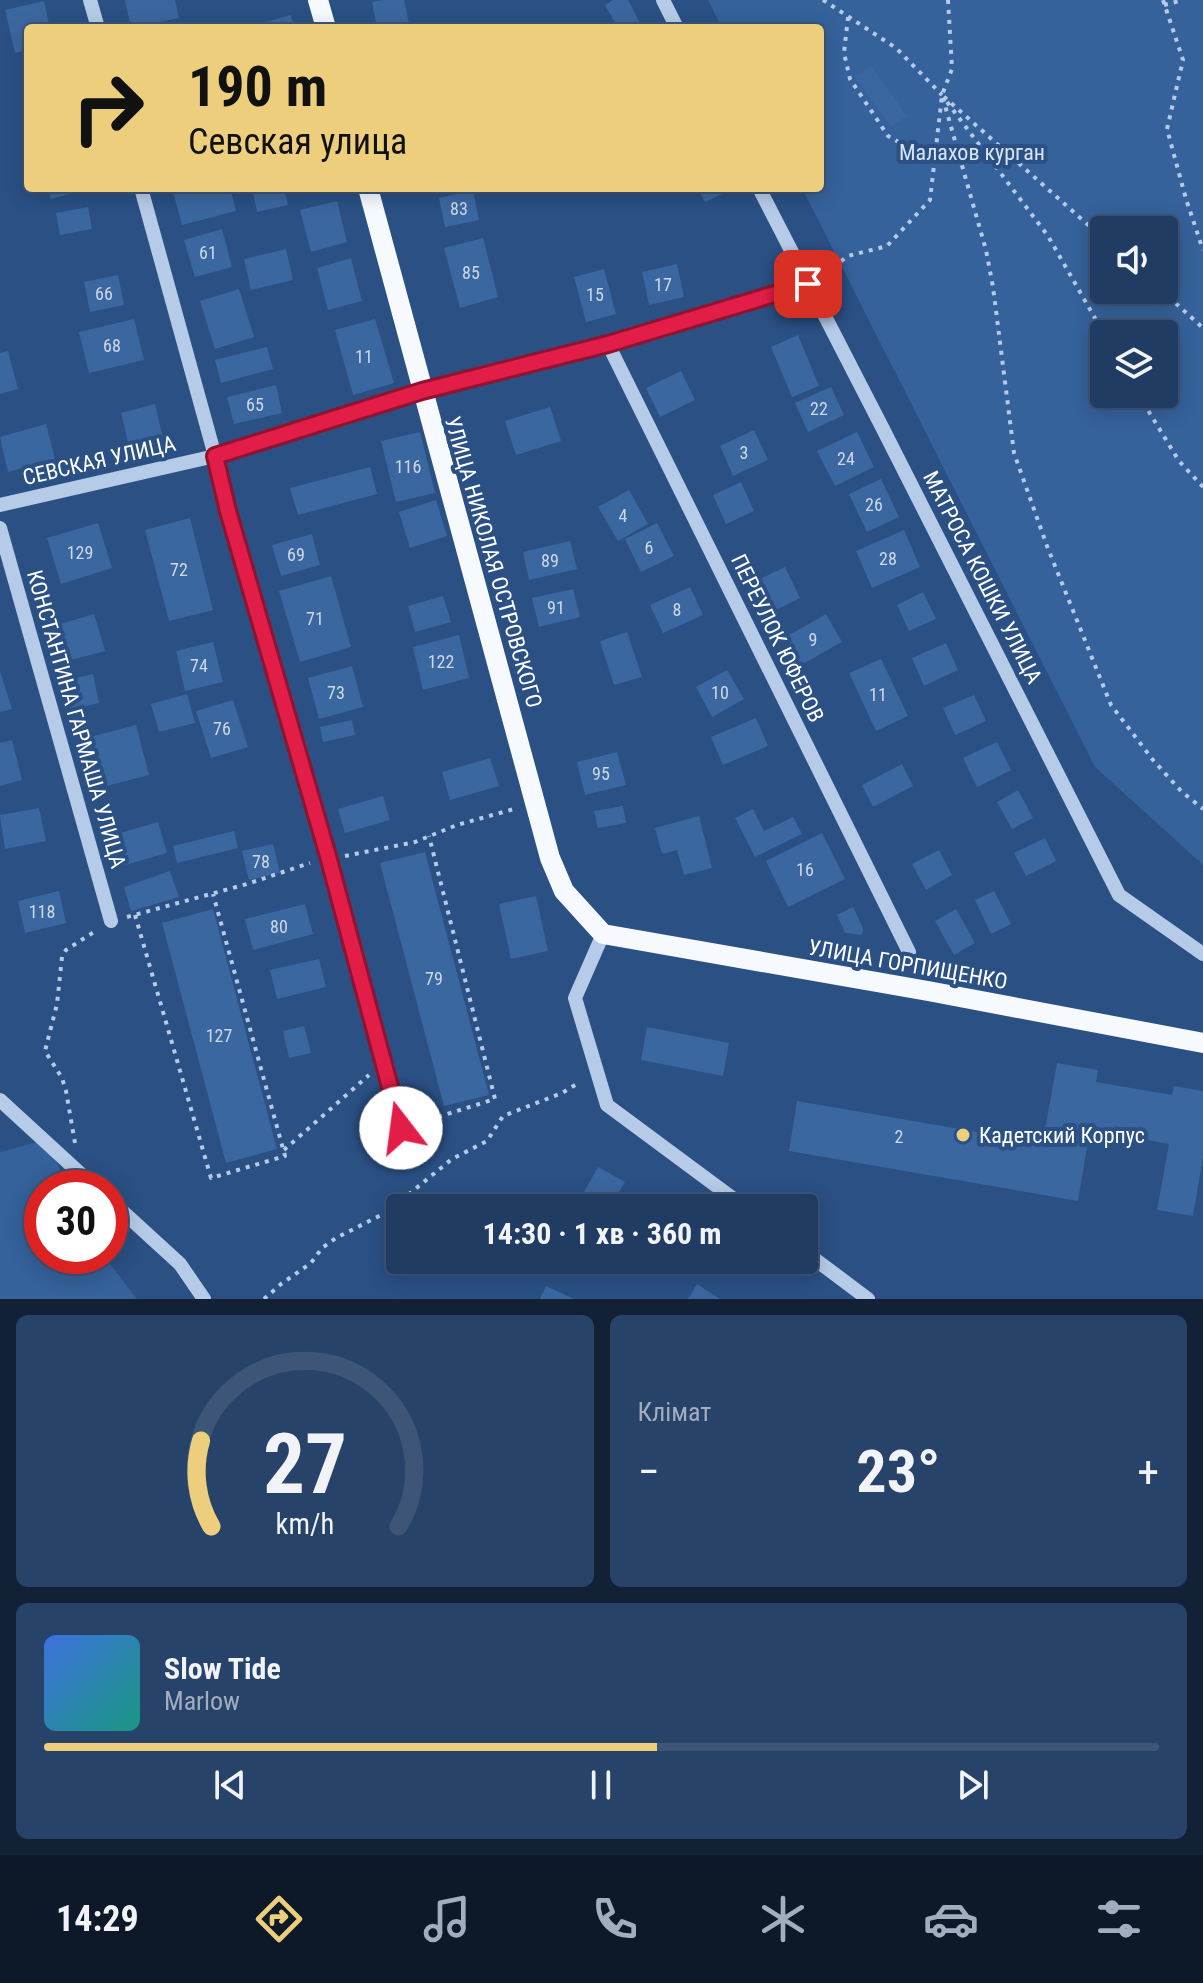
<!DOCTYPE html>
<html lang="uk">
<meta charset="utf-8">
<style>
body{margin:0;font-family:"Roboto Condensed",sans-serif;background:#284369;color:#f1f3f6;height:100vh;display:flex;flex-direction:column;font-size:30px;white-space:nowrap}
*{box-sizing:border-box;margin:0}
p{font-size:26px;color:#a2adbe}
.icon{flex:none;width:44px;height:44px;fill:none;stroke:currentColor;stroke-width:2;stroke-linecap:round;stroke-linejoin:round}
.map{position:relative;height:1299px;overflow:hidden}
.side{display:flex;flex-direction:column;gap:16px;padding:16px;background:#122136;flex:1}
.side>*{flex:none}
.hud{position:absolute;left:24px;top:24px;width:800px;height:168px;border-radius:8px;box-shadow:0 4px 20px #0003,0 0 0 2px #3d5678;background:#edce7c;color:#111;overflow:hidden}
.tools{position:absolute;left:1090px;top:216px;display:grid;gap:16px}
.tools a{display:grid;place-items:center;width:88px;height:88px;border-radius:8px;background:#203c63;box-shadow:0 4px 20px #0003,0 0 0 2px #3d5678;font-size:40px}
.speed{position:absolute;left:24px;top:1170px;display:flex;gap:16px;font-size:40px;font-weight:700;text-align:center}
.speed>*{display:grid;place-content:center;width:104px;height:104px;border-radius:50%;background:#203c63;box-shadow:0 4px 20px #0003,0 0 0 2px #3d5678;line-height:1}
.speed .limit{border:12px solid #d22;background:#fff;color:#111}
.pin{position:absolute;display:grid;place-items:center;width:68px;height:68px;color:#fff;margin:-34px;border-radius:16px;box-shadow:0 4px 12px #0006}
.me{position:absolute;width:88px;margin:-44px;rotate:345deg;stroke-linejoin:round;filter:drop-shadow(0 0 6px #0008)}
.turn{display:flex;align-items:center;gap:28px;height:168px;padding:0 32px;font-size:36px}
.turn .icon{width:104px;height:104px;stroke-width:2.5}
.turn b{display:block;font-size:56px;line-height:68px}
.big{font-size:60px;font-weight:700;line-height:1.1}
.side .tile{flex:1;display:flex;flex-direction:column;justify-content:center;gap:12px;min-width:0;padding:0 28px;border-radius:12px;background:#284369}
.side .dial{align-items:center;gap:0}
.dial svg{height:208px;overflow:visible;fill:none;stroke:#3d5678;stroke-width:7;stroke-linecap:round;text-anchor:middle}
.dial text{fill:#f1f3f6;stroke:none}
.song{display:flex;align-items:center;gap:24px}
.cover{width:96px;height:96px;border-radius:12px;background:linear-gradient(135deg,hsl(220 70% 55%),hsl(170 70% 35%))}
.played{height:8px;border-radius:4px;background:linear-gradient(90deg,#edce7c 55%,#3d5678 55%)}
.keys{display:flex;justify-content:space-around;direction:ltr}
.heat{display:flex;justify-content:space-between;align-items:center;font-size:44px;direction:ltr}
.side .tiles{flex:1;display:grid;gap:16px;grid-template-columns:1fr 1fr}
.tile:last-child{grid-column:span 2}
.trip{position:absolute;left:386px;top:1194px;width:432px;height:80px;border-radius:8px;background:#203c63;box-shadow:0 4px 20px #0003,0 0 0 2px #3d5678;font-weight:700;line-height:80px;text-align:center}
.menu{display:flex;height:128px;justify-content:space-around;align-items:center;background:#0d1828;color:#a2adbe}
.menu .icon{width:56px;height:56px}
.menu .selected{color:#edce7c}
.menu b{font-size:36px;color:#f1f3f6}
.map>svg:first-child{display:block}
.green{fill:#35629b;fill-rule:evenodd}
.building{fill:#3b67a0}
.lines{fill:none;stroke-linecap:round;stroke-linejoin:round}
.path{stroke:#b5cbe7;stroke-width:4;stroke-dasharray:4 6;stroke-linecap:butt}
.minor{stroke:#b5cbe7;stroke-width:14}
.major{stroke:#f6f9fe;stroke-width:20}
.route-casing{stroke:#92132f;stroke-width:20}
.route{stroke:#e11d48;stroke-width:14}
.poi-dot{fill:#edce7c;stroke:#2a5084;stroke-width:3}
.labels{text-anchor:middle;stroke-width:8;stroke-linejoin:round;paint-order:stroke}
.number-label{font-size:18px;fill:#ced9e7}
.park-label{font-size:22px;fill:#d8e5f6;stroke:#2a5084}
.street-label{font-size:22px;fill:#fff;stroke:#2a5084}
.poi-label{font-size:22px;fill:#fff;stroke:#2a5084;text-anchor:start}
</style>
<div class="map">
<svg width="1203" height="1299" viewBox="0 0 1203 1299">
<rect width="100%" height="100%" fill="#2a5084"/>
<path class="green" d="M 708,0 L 1203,0 L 1203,865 L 1095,767 L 802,188 L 820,188 L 820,28 L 722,28 ZM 1104,230 L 1164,230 L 1164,290 L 1104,290 ZM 1104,334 L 1164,334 L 1164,394 L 1104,394 Z
M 45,1140 L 70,1188 L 42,1188 L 42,1256 L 104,1256 L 137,1299 L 0,1299 L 0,1152 Z"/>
<path class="building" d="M 125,0 L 175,0 L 179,18 L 131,28 Z
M 383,0 L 404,0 L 410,28 L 377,28 L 372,2 Z
M 613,0 L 628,0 L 642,27 L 618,28 L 605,5 Z
M 44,1 L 50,28 L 28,28 L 28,50 L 15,53 L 5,10 Z
M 291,15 L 294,28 L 247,28 L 247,27 Z
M 871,66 L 907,116 L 891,127 L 855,77 Z
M 48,188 L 89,188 L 89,189 L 51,199 Z
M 172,188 L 230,188 L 236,211 L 182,225 Z
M 252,188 L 284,188 L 288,205 L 257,212 Z
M 698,188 L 735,188 L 705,202 Z
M 473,190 L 479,220 L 445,227 L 439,198 Z
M 337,201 L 347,242 L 311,252 L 300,210 Z
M 88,207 L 92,229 L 60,235 L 56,213 Z
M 222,229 L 232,267 L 195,277 L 184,240 Z
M 483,238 L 498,297 L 460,308 L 444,248 Z
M 286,249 L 293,280 L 251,290 L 244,259 Z
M 351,258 L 362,301 L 328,310 L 317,268 Z
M 677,264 L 684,297 L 649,305 L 642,272 Z
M 604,269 L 616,314 L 586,322 L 574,277 Z
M 118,275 L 124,305 L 90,312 L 84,282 Z
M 239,289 L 254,337 L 215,349 L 200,301 Z
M 134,319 L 144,360 L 89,373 L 79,332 Z
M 375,319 L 394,383 L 353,395 L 335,330 Z
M 798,335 L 819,386 L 792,397 L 771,347 Z
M 267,347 L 273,369 L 221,383 L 215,360 Z
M 8,351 L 18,389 L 0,394 L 0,353 Z
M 681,371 L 695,400 L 660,417 L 646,388 Z
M 276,385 L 282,413 L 234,424 L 227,397 Z
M 831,387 L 844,415 L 808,432 L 795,403 Z
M 155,404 L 164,443 L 130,451 L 121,413 Z
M 550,407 L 561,441 L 516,455 L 505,421 Z
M 46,424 L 55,459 L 8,472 L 0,437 Z
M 754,430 L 768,460 L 733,476 L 720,446 Z
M 420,432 L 435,493 L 396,502 L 381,441 Z
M 857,432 L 874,467 L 835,486 L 817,451 Z
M 370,467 L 377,494 L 298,515 L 290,488 Z
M 881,479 L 899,517 L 867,532 L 849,494 Z
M 741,482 L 754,511 L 726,524 L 713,495 Z
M 629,490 L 648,524 L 618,541 L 598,507 Z
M 436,500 L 447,536 L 410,548 L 399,512 Z
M 190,518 L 213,610 L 169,621 L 145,530 Z
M 98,523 L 112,568 L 61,584 L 47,538 Z
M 657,523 L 674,556 L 641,572 L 625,539 Z
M 904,530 L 920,567 L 872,588 L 856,551 Z
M 312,534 L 320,565 L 281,576 L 272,545 Z
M 570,541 L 577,569 L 529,580 L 523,552 Z
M 785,567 L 800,598 L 772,612 L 756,581 Z
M 331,576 L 351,647 L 300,662 L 279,591 Z
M 690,587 L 703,615 L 663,633 L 650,605 Z
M 573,589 L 580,617 L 539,627 L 532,598 Z
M 923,592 L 936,619 L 909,631 L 897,605 Z
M 443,596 L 451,622 L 415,632 L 408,606 Z
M 94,614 L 105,651 L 71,660 L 61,624 Z
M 826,614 L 842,642 L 799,666 L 784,638 Z
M 627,632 L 642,677 L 614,685 L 600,641 Z
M 459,635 L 469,678 L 423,690 L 413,647 Z
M 213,642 L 223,682 L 185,691 L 176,651 Z
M 946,643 L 958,670 L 924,686 L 912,658 Z
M 881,659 L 908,716 L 876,731 L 849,673 Z
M 352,666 L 363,707 L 319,719 L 308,678 Z
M 727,670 L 744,699 L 712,717 L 696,687 Z
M 0,671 L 12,709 L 0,712 Z
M 93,674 L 99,703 L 70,710 L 64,681 Z
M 187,694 L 195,723 L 159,732 L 151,704 Z
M 974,695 L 986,721 L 955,735 L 943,708 Z
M 233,700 L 248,747 L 211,758 L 196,711 Z
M 756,718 L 768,746 L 723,765 L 711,737 Z
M 352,720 L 355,735 L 323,742 L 320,727 Z
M 136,725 L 149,775 L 91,790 L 78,740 Z
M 12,740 L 22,780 L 0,786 L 0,743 Z
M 997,742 L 1011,770 L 977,787 L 963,758 Z
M 617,752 L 626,785 L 585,795 L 577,762 Z
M 490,758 L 499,786 L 450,800 L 442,772 Z
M 902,764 L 913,786 L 873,807 L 862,785 Z
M 1018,790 L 1033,818 L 1012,829 L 997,802 Z
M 383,796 L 390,820 L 345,833 L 338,809 Z
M 623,806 L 626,823 L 598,828 L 594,811 Z
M 39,808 L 46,841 L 5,849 L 0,815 Z
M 753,809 L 764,831 L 793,817 L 802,834 L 755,857 L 735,818 Z
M 699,816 L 712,868 L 684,875 L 677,850 L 662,854 L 655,828 Z
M 158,822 L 167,853 L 115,868 L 106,837 Z
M 234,831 L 238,848 L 177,863 L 173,846 Z
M 822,833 L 845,879 L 788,907 L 766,861 Z
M 1045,838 L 1056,861 L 1026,876 L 1014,853 Z
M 273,844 L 280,873 L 249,880 L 242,851 Z
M 939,850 L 952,875 L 926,890 L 912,864 Z
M 425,852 L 489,1095 L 444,1106 L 380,863 Z
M 170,871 L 179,897 L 131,911 L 124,887 Z
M 59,891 L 66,923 L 25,933 L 18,901 Z
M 994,891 L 1011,924 L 991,934 L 975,900 Z
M 536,896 L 548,951 L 511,959 L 499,904 Z
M 305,904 L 313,934 L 253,950 L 245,919 Z
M 853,907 L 863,928 L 862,935 L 845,933 L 837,915 Z
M 213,909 L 277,1149 L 226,1163 L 162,923 Z
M 956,909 L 975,943 L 954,955 L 935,921 Z
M 319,959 L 326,987 L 277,999 L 270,970 Z
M 304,1026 L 311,1053 L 289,1058 L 283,1031 Z
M 647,1027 L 729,1043 L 723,1076 L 641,1060 Z
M 1057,1063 L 1098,1070 L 1096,1082 L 1172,1095 L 1174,1086 L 1203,1091 L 1203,1157 L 1193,1216 L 1157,1210 L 1169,1144 L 1090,1130 L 1078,1201 L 789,1151 L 797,1101 L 1053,1145 L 1055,1131 L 1045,1129 Z
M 598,1167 L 625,1182 L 610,1207 L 584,1192 Z
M 596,1260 L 628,1260 L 624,1274 L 595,1266 Z
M 697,1284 L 720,1299 L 688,1299 Z
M 546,1286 L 574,1299 L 540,1299 Z"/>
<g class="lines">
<path class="path" d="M 823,0 L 896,48 L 942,95
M 948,0 L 952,69 L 942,95 L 986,250 L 993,287 L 1014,453 L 1047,546 L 1111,705 L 1153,760 L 1181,791 L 1203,809
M 1163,0 L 1183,60 L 1167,129 L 1186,199 L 1203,250
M 1164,5 L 1183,0
M 848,17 L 844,53 L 850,79 L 888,136 L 934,162
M 947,102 L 1048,236 L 1104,334
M 825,273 L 848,256 L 887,246 L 930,200 L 942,95 L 1104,239
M 1161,290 L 1203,328
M 1138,394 L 1179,461 L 1203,487
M 345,856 L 415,842 L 457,825 L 514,809
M 135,915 L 211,1178 L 285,1156 L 213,894
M 127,917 L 247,884 L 310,863
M 419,1123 L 495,1099 L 429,836
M 75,1143 L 66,1091 L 62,1078 L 45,1051 L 57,1004 L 62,957 L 66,950 L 97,930
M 284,1150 L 369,1075
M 264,1299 L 281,1284 L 311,1263 L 322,1248 L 336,1238 L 387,1212 L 452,1159 L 487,1141 L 503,1116 L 562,1093 L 580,1082"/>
<path class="minor" d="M 90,0 L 98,28
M 663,0 L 677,28
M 141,188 L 215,456 L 228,511 L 328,856 L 401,1128
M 759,188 L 883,429 L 1119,895 L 1203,954
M 608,344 L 909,952
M 0,505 L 215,456 L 422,391 L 608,344 L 808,284
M 0,528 L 111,921
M 603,934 L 575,998 L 607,1105 L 746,1208
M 0,1100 L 96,1188
M 110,1200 L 180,1264 L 204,1299
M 804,1251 L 868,1299"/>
<path class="major" d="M 318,0 L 326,28
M 368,188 L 550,858 L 564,891 L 603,934 L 928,991 L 1203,1043"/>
</g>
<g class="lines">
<g class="route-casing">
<path id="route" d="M 401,1128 L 328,856 L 228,511 L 215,456 L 422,391 L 608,344 L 808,284"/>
</g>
<use href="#route" class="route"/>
</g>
<circle class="poi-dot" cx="963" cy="1135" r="8"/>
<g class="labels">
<g class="number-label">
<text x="459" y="215">83</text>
<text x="208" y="259">61</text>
<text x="471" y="279">85</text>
<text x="663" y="291">17</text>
<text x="104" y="300">66</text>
<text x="595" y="301">15</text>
<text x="112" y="352">68</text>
<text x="364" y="363">11</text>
<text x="255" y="411">65</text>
<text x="819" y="415">22</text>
<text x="744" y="459">3</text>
<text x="846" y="465">24</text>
<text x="408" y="473">116</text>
<text x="874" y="511">26</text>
<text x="623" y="522">4</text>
<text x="649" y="554">6</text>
<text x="80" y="559">129</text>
<text x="296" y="561">69</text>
<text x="888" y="565">28</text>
<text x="550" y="567">89</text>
<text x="179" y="576">72</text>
<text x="556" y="614">91</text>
<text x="677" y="616">8</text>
<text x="315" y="625">71</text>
<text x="813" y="646">9</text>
<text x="441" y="668">122</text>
<text x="199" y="672">74</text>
<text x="336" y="699">73</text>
<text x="720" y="699">10</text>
<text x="878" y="701">11</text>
<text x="222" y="735">76</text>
<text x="601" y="780">95</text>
<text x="261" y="868">78</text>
<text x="805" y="876">16</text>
<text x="42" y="918">118</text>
<text x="279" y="933">80</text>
<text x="434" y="985">79</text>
<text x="219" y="1042">127</text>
<text x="899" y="1143">2</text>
</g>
<g class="park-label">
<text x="972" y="160">Малахов курган</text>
</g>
<g class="street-label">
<text transform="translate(99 460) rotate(-13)" y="8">СЕВСКАЯ УЛИЦА</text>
<text transform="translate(494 562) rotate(74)" y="8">УЛИЦА НИКОЛАЯ ОСТРОВСКОГО</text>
<text transform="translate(983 577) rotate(63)" y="8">МАТРОСА КОШКИ УЛИЦА</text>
<text transform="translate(778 638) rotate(64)" y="8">ПЕРЕУЛОК ЮФЕРОВ</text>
<text transform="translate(77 719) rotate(74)" y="8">КОНСТАНТИНА ГАРМАША УЛИЦА</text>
<text transform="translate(908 964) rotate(10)" y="8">УЛИЦА ГОРПИЩЕНКО</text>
</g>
<g class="poi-label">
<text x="979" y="1143">Кадетский Корпус</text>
</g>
</g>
</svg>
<div class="tools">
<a><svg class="icon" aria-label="sound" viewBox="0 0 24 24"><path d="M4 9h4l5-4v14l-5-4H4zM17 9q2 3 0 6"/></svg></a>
<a><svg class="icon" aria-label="layers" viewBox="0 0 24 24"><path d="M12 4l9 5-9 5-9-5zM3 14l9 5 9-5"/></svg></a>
</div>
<div class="speed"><div class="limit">30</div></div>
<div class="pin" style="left:808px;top:284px;background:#d93025"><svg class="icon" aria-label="arrive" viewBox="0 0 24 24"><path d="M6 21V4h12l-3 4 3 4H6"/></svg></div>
<svg class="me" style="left:401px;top:1128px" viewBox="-20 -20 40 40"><circle r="19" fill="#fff"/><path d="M0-13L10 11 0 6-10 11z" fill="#e11d48"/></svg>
<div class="trip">14:30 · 1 хв · 360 m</div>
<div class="hud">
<div class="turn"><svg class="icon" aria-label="right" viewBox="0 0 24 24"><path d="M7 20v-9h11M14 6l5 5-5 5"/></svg><div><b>190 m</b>Севская улица</div></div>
</div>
</div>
<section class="side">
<div class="tiles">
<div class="tile dial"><svg viewBox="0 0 100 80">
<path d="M14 69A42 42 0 1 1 86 69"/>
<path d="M14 69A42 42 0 0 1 10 36" stroke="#edce7c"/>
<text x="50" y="56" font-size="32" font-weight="700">27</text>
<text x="50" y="72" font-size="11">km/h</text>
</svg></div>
<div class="tile"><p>Клімат</p>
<div class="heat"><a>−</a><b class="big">23°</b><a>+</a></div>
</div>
<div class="tile">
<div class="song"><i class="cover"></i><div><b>Slow Tide</b><p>Marlow</p></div></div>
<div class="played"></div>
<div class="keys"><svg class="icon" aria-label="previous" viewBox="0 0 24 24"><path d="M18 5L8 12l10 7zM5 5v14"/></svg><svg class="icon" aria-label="pause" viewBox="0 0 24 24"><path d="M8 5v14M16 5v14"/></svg><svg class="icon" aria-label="next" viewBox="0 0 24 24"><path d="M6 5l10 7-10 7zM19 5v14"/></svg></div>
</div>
</div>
</section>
<nav class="menu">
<b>14:29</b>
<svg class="icon selected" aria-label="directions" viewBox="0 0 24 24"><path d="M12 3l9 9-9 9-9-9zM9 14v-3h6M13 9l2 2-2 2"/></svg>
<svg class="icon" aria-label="music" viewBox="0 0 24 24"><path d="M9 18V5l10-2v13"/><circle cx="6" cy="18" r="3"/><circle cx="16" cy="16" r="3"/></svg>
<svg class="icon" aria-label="phone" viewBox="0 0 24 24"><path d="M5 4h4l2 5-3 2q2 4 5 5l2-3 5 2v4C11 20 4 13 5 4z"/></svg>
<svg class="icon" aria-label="climate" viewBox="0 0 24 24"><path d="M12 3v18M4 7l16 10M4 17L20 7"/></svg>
<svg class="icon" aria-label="car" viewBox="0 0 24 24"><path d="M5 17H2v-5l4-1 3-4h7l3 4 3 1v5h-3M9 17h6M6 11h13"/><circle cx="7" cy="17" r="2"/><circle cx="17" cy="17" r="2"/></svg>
<svg class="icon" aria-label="filters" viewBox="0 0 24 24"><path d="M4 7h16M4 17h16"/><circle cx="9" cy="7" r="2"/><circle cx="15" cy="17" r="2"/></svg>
</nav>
